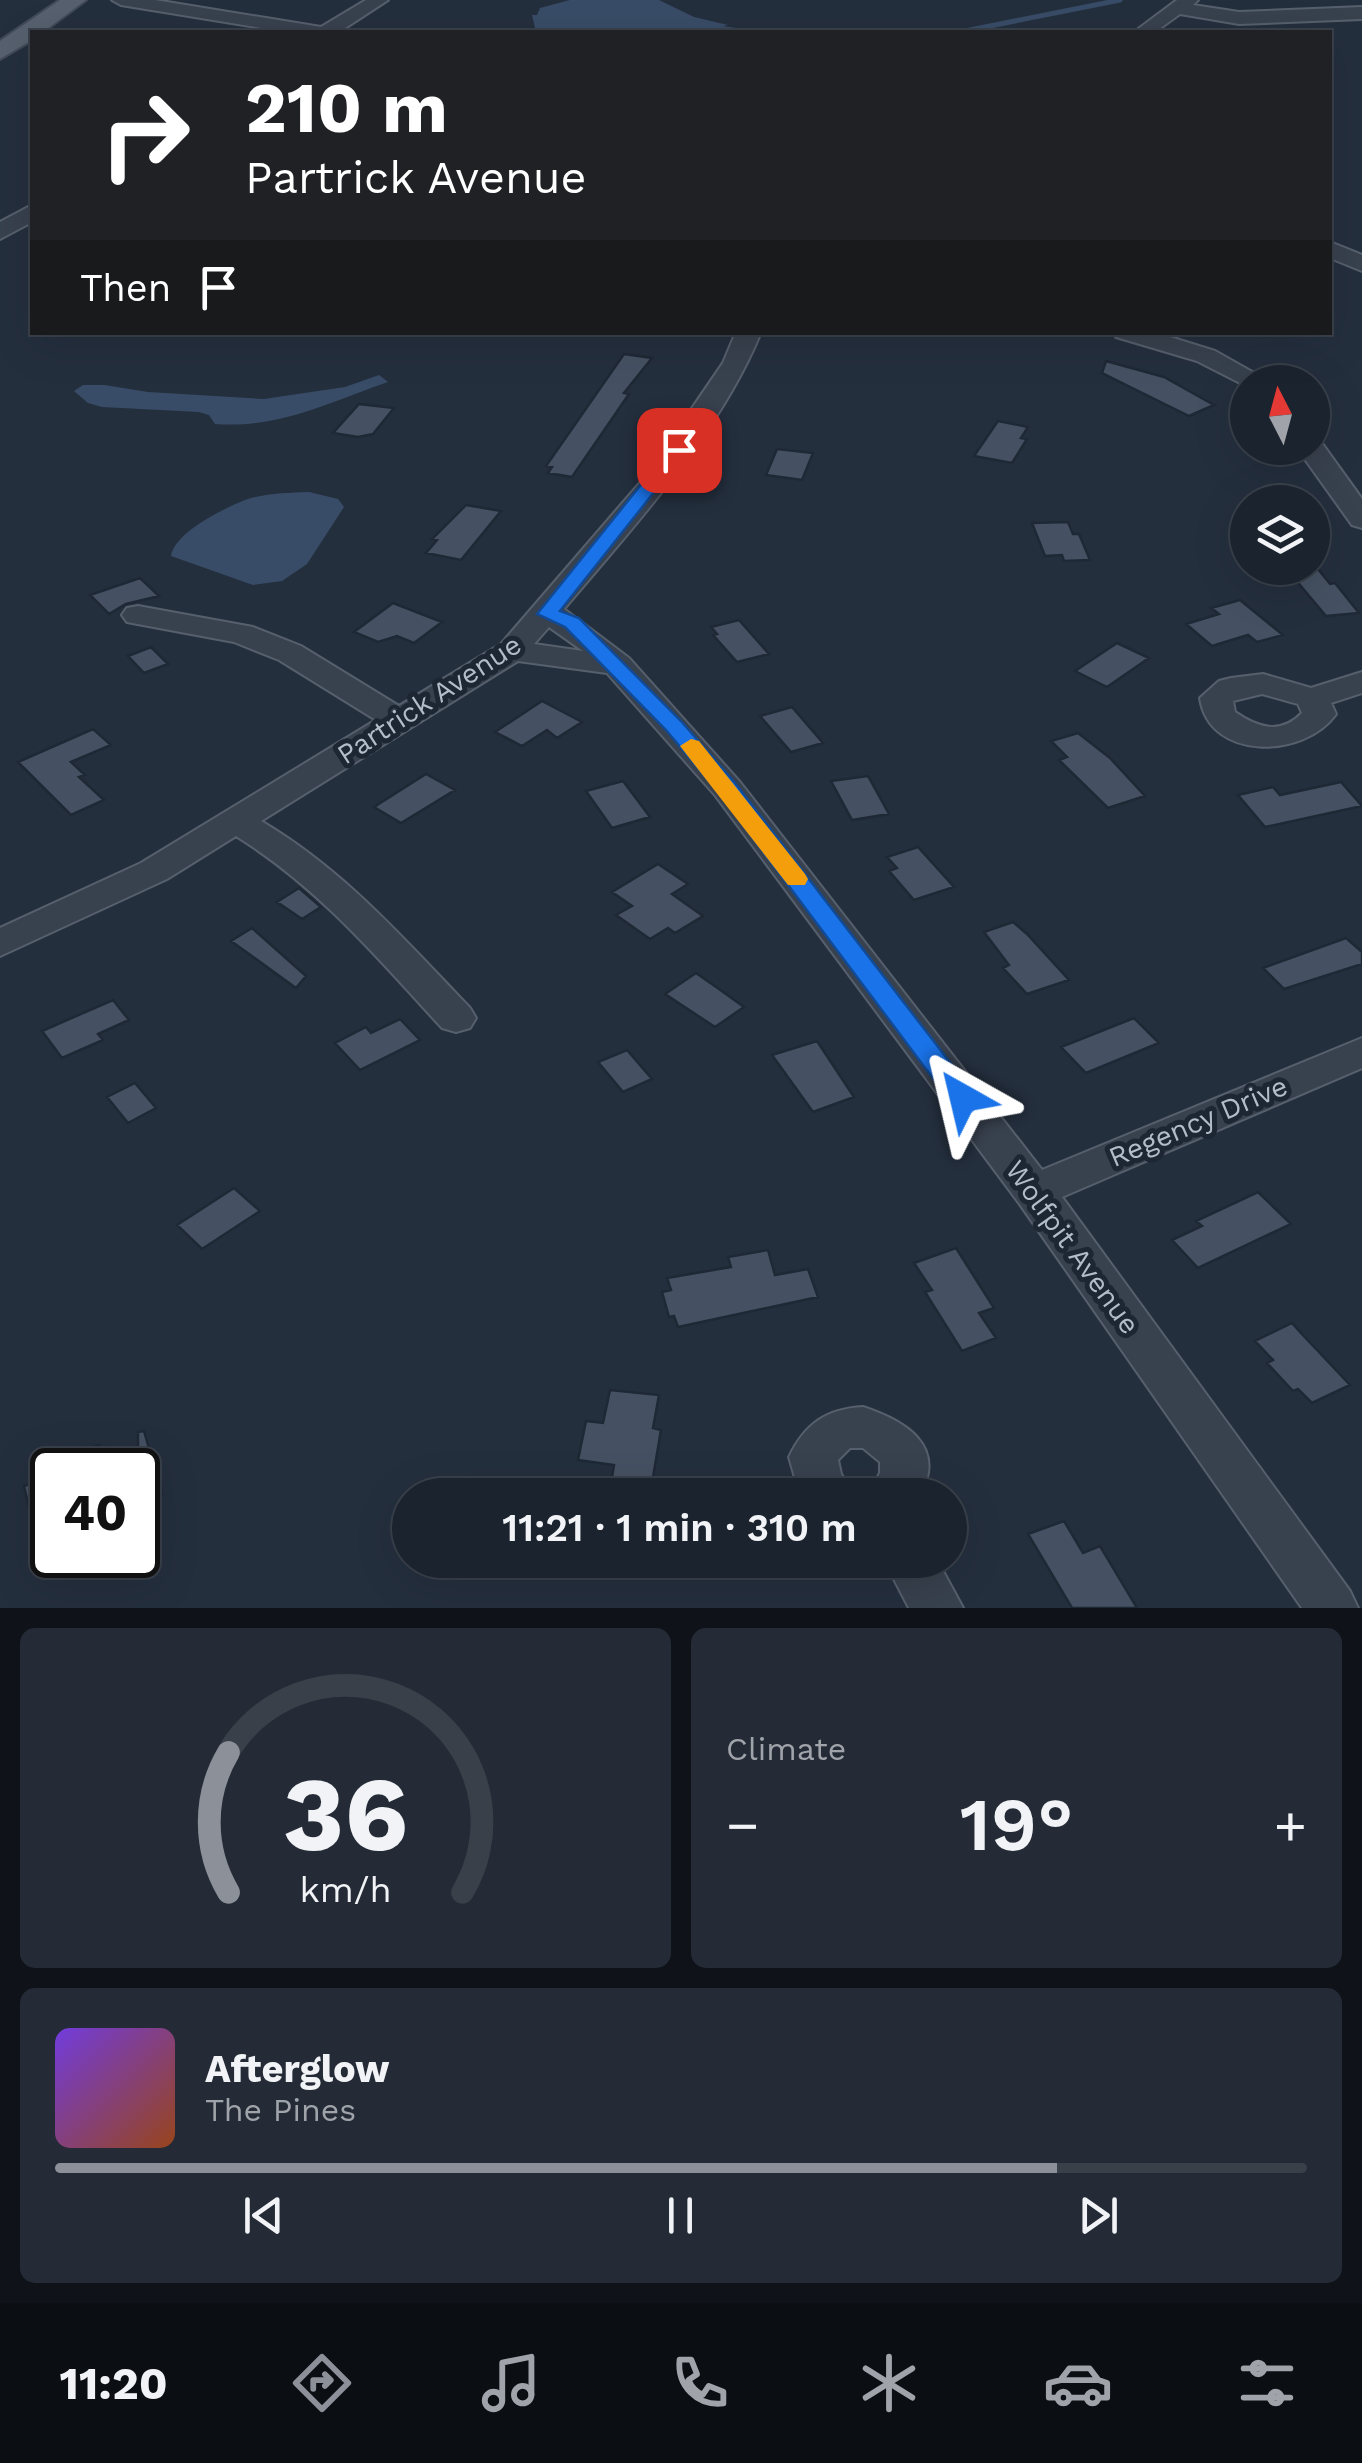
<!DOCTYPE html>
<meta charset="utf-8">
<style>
body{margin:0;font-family:"Work Sans",sans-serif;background:#242b36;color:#f1f3f6;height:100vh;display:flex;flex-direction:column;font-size:38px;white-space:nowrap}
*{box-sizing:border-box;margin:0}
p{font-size:32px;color:#a0a4aa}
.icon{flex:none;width:55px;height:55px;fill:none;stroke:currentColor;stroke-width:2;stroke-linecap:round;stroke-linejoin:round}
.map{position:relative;height:1608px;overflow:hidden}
.side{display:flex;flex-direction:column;gap:20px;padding:20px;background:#0f1319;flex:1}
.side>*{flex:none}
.guide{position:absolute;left:30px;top:30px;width:1302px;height:305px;border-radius:0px;box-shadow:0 10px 40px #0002,0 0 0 2px #39404a;background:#202124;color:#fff;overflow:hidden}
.needle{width:65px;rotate:354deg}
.fabs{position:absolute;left:1230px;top:365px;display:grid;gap:20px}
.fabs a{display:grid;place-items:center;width:100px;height:100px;border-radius:50%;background:#1b232e;box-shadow:0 10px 40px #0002,0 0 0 2px #39404a;font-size:50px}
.speed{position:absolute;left:30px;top:1448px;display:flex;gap:20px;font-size:50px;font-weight:700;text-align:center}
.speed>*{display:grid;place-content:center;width:130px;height:130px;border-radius:50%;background:#1b232e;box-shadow:0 10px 40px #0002,0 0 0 2px #39404a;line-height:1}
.speed .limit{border:5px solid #111;border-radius:15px;background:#fff;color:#111}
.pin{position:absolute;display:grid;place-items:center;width:85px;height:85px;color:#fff;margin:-42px;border-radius:20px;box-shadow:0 5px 15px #0006}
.me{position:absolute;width:110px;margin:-55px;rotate:323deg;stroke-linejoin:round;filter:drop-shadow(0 0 8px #0008)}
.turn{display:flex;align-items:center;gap:35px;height:210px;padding:0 50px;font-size:45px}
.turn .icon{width:130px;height:130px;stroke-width:2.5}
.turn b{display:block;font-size:70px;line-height:85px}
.then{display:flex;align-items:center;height:95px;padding:0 50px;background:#0003;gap:20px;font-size:38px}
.big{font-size:75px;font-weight:600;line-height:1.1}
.side .tile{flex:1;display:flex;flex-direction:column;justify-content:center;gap:15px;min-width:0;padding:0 35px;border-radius:15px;background:#242b36}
.side .dial{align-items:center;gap:0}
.dial svg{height:260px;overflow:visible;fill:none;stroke:#39404a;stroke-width:7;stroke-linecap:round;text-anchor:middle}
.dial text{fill:#f1f3f6;stroke:none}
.song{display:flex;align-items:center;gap:30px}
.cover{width:120px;height:120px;border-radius:15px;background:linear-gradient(135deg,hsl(260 70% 55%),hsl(20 70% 35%))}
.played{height:10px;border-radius:5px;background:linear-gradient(90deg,#8c9099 80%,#39404a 80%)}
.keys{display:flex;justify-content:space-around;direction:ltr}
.heat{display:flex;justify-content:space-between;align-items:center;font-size:55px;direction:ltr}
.side .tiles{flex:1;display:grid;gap:20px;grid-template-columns:1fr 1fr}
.tile:last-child{grid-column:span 2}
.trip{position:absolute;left:392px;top:1478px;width:575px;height:100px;border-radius:50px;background:#1b232e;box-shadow:0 10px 40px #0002,0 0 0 2px #39404a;font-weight:600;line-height:100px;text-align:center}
.tab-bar{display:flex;height:160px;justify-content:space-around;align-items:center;background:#0b0e12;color:#a0a4aa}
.tab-bar .icon{width:70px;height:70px}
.tab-bar .on{color:#8c9099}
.tab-bar b{font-size:45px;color:#f1f3f6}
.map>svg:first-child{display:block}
.water{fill:#394c67}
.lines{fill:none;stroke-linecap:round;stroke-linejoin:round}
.stream{stroke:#394c67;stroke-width:5}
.building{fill:#455162;stroke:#1f2835;stroke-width:2.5}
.minor-casing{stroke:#565f6c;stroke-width:4}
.major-casing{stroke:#414a57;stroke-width:4}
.minor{fill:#38414e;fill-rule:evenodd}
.major{fill:#56606e;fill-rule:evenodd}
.route{fill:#1a73e8;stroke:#114b97;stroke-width:2.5}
.slow{fill:#f59e0b}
.labels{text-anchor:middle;stroke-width:10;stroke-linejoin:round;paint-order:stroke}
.street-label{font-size:28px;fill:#b4bcc9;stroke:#1d2633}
</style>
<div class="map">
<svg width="1362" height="1608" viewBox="0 0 1362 1608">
<rect width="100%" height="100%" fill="#242f3e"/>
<path class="water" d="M 570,0 L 659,0 L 694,17 L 728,25 L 703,32 L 530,32 L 535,28 L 532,15 L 537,15 L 540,8 Z
M 379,375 L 388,382 C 330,402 279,429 215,424 L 209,415 L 199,412 L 102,407 L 88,403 L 74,391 L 83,385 L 104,385 L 148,392 L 264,399 L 345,387 Z
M 309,492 L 338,499 L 344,507 L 307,564 L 282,581 L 253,585 L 171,556 C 175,532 223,509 245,500 C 265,493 288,493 309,492 Z"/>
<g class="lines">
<path class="stream" d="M 709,27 L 748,32
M 960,32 L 1120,0"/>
</g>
<path class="building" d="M 624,354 L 652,358 L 624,393 L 629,394 L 572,477 L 548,473 L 552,467 L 546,466 Z
M 1106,361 L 1164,377 L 1214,405 L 1189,416 L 1102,373 Z
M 359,404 L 394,408 L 373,434 L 358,437 L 333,433 Z
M 998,421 L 1028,427 L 1021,438 L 1027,439 L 1012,463 L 974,456 Z
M 777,449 L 813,453 L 802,480 L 766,475 Z
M 466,505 L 501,511 L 461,560 L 426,553 L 437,540 L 432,539 Z
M 1068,522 L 1073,534 L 1079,534 L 1090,560 L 1064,561 L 1062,555 L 1045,556 L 1032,523 Z
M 1318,569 L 1330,584 L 1335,583 L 1359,613 L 1326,616 L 1289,572 Z
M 140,578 L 159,596 L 126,604 L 109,614 L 90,595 Z
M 1240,600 L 1283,635 L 1257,642 L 1248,635 L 1212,646 L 1186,624 L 1219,614 L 1211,608 Z
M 393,603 L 442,622 L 414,643 L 397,636 L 378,642 L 354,632 Z
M 739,620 L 769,654 L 737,662 L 713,635 L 717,634 L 711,627 Z
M 1117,643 L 1149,658 L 1107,687 L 1075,671 Z
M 151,647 L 168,664 L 144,673 L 128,656 Z
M 542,701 L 582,722 L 557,738 L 547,730 L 522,746 L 495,732 Z
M 792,707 L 823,743 L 791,752 L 760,716 Z
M 93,729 L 111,745 L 71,762 L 85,775 L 79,777 L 104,800 L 71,815 L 18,762 Z
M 1078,733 L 1110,758 L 1145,796 L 1108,808 L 1059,760 L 1067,757 L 1051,741 Z
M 426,774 L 455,790 L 401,823 L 374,807 Z
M 868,776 L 889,814 L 852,820 L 831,781 Z
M 623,781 L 650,817 L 612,828 L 586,791 Z
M 1341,782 L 1362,806 L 1265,827 L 1238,795 L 1273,787 L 1280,795 Z
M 918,847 L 954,887 L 914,900 L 889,871 L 897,868 L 887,857 Z
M 658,864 L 688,884 L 672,894 L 703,916 L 675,933 L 668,928 L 650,939 L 616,915 L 632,906 L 612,892 Z
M 299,888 L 321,907 L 302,919 L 277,902 Z
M 1013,922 L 1027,934 L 1069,980 L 1027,994 L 1003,968 L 1009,965 L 984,932 Z
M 252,928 L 306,976 L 296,988 L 231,941 Z
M 1346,938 L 1362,952 L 1362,964 L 1284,989 L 1263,968 Z
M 696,973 L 719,989 L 744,1007 L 715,1027 L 665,994 Z
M 113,1000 L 129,1020 L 98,1034 L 103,1040 L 62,1058 L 42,1031 Z
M 1134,1018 L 1159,1043 L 1086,1073 L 1061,1047 Z
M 400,1019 L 420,1040 L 360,1070 L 335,1043 L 366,1027 L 371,1033 Z
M 817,1041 L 854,1097 L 813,1112 L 772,1055 Z
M 627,1050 L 652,1079 L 623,1092 L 598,1062 Z
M 135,1083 L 156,1108 L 128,1123 L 107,1097 Z
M 234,1188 L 260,1211 L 202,1249 L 177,1225 Z
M 1258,1192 L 1291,1224 L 1198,1268 L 1172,1240 L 1202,1226 L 1196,1221 Z
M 956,1248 L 994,1308 L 979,1313 L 996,1338 L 962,1351 L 925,1292 L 932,1290 L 914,1263 Z
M 768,1250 L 775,1275 L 808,1269 L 818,1297 L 678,1327 L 674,1316 L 669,1317 L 662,1292 L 671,1290 L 667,1278 L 731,1267 L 728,1257 Z
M 1292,1323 L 1300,1332 L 1350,1385 L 1312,1403 L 1298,1389 L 1293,1391 L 1267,1363 L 1273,1360 L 1255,1341 Z
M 610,1390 L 659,1395 L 653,1428 L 661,1430 L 650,1495 L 609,1495 L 614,1465 L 578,1460 L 586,1421 L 603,1423 Z
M 144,1431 L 162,1494 L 138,1502 L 138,1432 Z
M 99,1445 L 105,1470 L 36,1470 L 35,1466 Z
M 52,1476 L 52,1522 L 34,1529 L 24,1486 Z
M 1064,1521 L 1083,1553 L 1100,1546 L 1137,1608 L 1072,1608 L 1028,1534 Z"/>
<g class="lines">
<g class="minor-casing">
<path id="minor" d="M 112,0 L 155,0 L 321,27 L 366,0 L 388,0 L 339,32 L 286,32 L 121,5 Z
M 1177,0 L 1198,0 L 1193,5 L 1239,12 L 1362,7 L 1362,19 L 1239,24 L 1180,14 L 1155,32 L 1134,32 Z
M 32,205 L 32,222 L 0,239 L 0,222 Z
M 1330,242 L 1362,255 L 1362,271 L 1330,258 Z
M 736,332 L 761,332 C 720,433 633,527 564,609 L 629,658 L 739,781 L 1042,1170 L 1362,1038 L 1362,1068 L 1062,1197 L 1350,1591 L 1358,1608 L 1302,1608 L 1019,1203 L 715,795 L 607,673 L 518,661 L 261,821 C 344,870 404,939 470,1008 L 476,1018 L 470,1028 L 456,1032 L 442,1028 C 377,957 318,887 236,836 L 167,879 L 0,956 L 0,928 L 141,863 L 376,720 L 279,660 L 234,642 L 127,622 L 122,615 L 127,608 L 138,606 L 253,627 L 301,646 L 399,706 L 501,644 L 645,477 L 723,363 ZM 549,627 L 583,651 L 534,644 Z
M 1113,332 L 1154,332 L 1215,351 L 1270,382 L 1248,382 L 1248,387 L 1197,361 L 1116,337 Z
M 1312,440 L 1321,442 L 1362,499 L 1362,528 L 1352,525 L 1297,448 L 1312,448 Z
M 1362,672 L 1362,693 L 1331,703 L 1336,714 C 1304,759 1209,761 1200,698 L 1219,681 L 1231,678 L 1263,674 L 1311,688 ZM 1262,694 L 1298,704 L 1302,713 C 1281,735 1258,728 1235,712 L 1233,701 Z
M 863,1407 C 905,1421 947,1445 920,1495 L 868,1495 L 880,1473 L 880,1462 L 863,1448 L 850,1448 L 838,1460 L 841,1474 L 855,1495 L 800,1495 L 789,1457 C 805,1424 826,1409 863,1407 Z
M 884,1560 L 937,1560 L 963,1608 L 909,1608 Z"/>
</g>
<g class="major-casing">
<path id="major" d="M 60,0 L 86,0 L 43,32 L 32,32 L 32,40 L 0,59 L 0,41 Z"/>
</g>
<use href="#minor" class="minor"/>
<use href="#major" class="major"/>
</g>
<path class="route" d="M 679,444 L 688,450 L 685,453 L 560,611 L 579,618 L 681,721 L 735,783 L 972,1091 L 976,1098 L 972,1105 L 953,1105 L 719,793 L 666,730 L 565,627 L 537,614 L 672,446 Z"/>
<path class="slow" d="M 691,739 L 699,741 L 805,874 L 808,879 L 805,885 L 788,885 L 680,746 Z"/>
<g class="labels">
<g class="street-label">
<text transform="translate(429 699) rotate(-33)" y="10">Partrick Avenue</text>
<text transform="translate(1198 1121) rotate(-23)" y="10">Regency Drive</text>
<text transform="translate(1073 1247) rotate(54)" y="10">Wolfpit Avenue</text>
</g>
</g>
</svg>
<div class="fabs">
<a><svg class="needle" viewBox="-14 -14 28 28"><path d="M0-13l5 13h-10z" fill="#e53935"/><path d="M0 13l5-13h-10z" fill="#a0a4aa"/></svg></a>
<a><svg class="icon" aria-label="layers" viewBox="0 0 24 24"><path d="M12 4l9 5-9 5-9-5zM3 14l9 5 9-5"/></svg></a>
</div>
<div class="speed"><div class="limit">40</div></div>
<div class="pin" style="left:679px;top:450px;background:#d93025"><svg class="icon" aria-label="arrive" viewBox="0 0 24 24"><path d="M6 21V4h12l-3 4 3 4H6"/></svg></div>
<svg class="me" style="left:963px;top:1098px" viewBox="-20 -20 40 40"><path d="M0-17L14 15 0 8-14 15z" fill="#1a73e8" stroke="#fff" stroke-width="4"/></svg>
<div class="trip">11:21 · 1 min · 310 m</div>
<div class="guide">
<div class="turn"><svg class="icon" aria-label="right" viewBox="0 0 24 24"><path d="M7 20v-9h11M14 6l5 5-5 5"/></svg><div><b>210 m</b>Partrick Avenue</div></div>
<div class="then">Then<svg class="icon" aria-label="arrive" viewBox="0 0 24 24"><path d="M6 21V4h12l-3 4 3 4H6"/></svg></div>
</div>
</div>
<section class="side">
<div class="tiles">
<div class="tile dial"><svg viewBox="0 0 100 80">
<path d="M14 69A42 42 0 1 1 86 69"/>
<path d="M14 69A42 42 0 0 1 14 26" stroke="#8c9099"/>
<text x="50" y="56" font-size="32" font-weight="700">36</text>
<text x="50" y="72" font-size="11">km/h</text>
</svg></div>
<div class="tile"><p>Climate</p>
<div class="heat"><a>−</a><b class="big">19°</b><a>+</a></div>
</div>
<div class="tile">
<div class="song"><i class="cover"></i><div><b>Afterglow</b><p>The Pines</p></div></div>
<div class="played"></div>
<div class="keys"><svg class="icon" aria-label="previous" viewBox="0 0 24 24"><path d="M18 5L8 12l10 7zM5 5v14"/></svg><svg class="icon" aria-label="pause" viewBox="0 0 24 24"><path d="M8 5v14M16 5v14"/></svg><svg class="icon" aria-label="next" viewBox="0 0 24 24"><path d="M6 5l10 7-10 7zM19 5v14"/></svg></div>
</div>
</div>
</section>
<nav class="tab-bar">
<b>11:20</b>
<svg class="icon on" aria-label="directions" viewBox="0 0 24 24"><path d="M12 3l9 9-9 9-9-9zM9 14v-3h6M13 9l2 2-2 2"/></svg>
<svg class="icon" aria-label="music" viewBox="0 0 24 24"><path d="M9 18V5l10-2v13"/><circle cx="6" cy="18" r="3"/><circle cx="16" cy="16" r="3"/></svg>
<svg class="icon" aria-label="phone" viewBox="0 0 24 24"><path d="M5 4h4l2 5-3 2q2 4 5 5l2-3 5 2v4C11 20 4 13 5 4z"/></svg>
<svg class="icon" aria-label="climate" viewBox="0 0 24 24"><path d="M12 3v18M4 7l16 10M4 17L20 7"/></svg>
<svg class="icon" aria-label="car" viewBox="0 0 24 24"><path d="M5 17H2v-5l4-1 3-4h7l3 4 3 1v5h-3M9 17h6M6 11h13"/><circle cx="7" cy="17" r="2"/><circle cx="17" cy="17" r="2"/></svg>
<svg class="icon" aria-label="filters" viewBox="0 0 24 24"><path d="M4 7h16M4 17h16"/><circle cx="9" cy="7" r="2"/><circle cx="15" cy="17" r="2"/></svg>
</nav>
